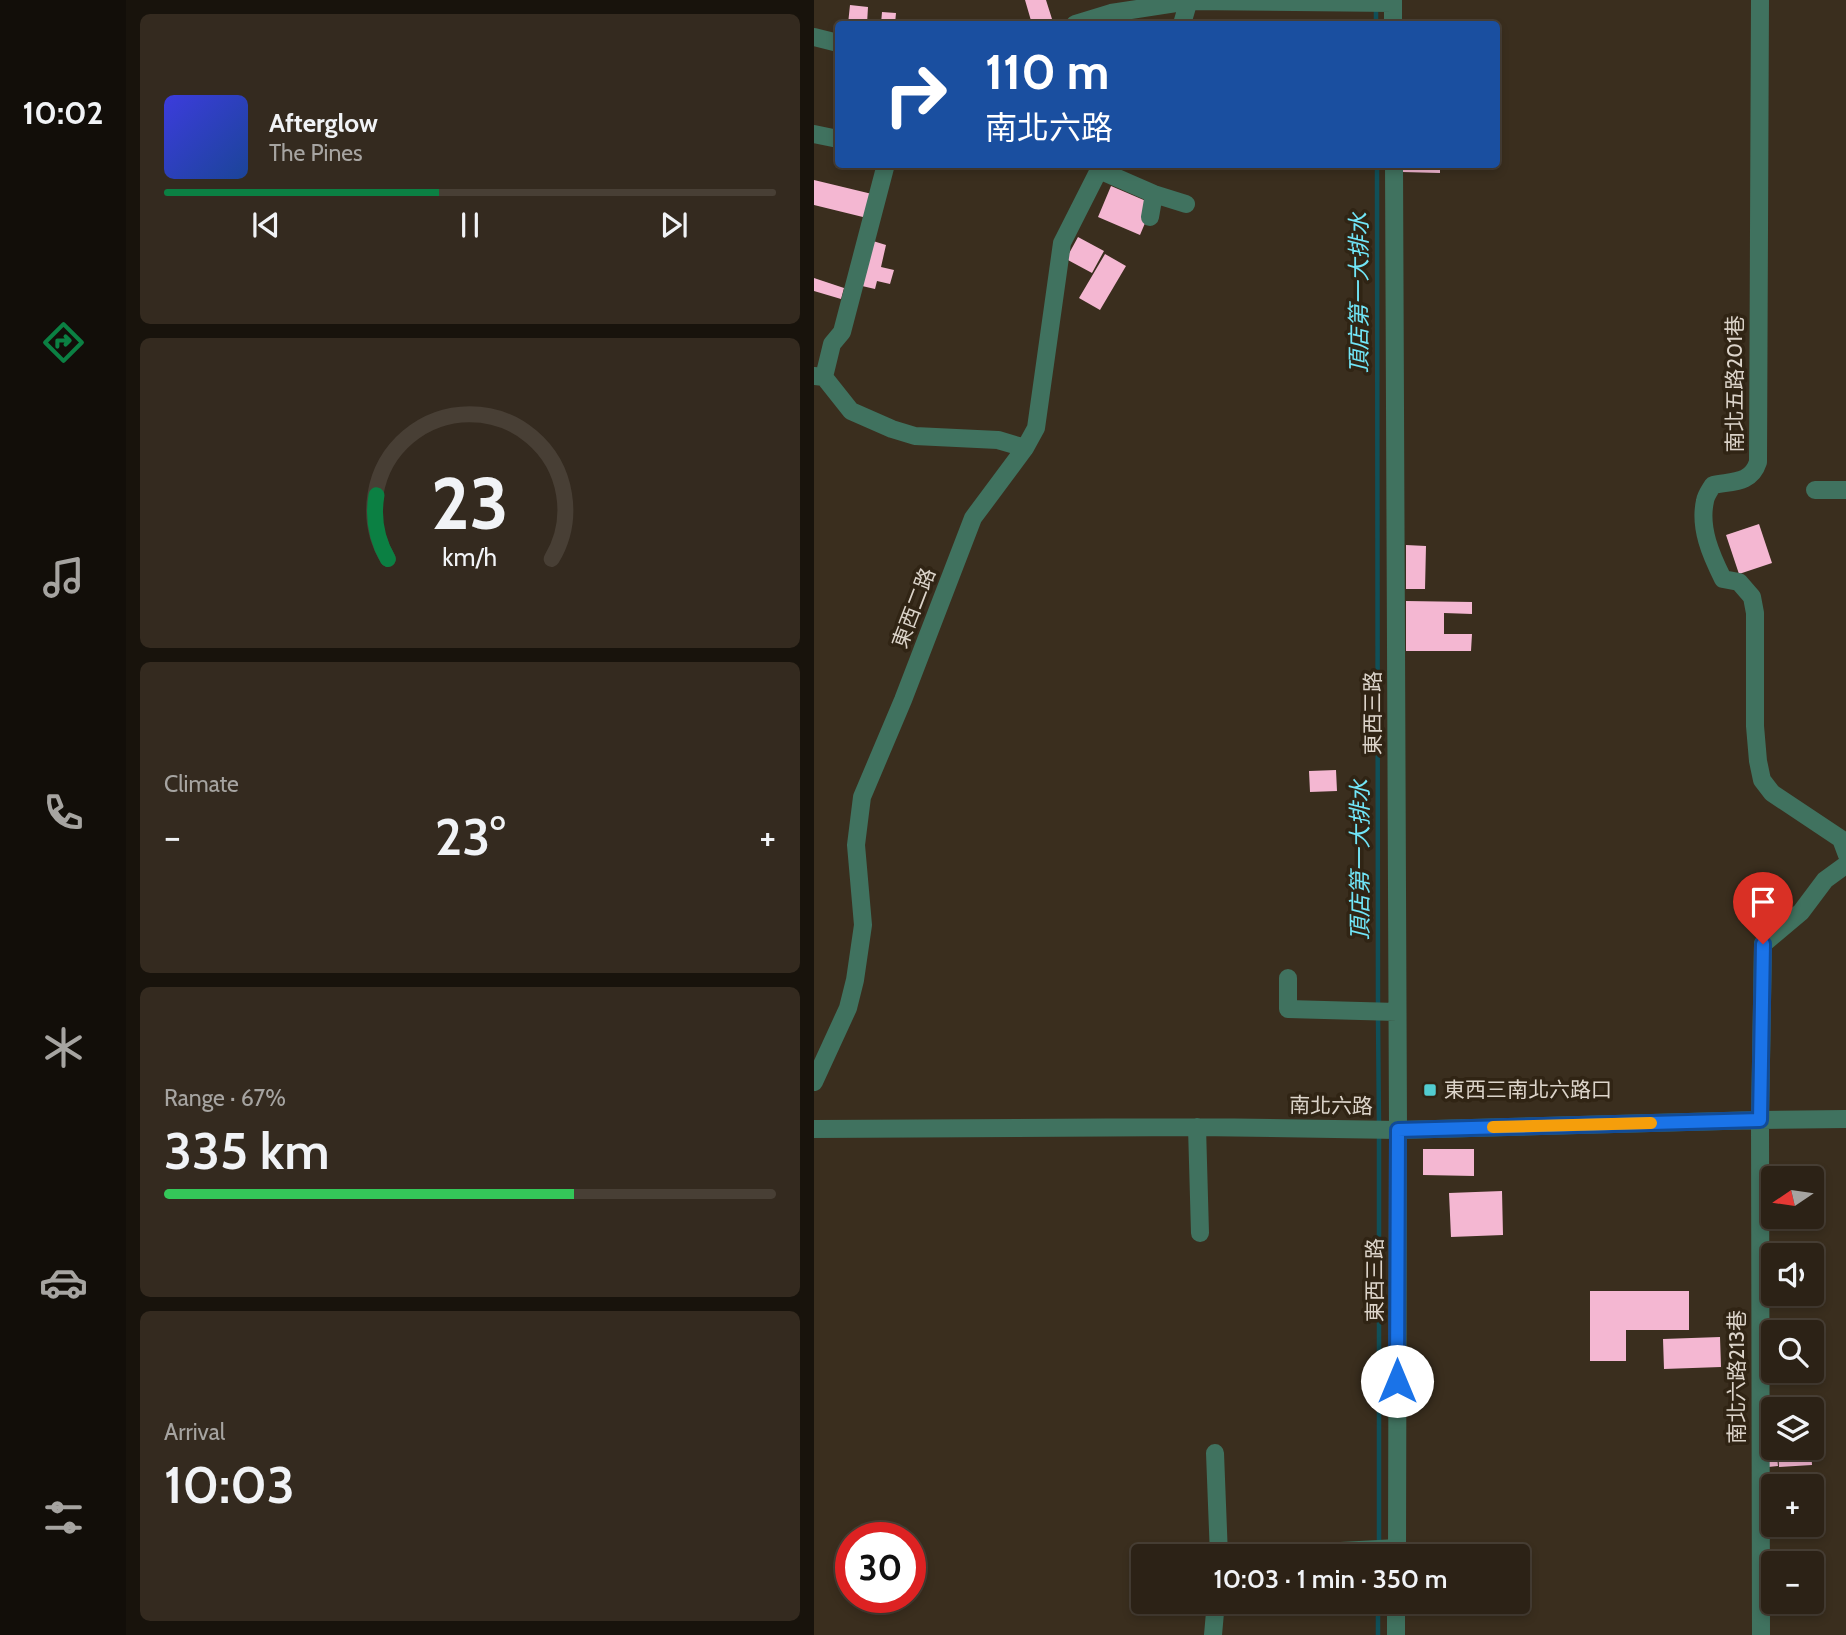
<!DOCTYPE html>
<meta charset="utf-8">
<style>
body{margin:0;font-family:Cabin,"Noto Sans TC",sans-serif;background:#342a1f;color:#f1f3f6;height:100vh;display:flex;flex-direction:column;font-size:26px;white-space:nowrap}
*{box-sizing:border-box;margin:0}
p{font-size:23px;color:#a6a4a1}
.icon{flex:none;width:38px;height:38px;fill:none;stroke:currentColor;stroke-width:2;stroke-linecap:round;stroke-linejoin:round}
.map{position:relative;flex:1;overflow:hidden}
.sheet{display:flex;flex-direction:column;gap:14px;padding:14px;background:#18130c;width:688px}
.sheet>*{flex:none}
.hud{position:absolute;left:21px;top:21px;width:665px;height:147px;border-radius:7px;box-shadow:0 4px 10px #0003,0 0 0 2px #483f35;background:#1a4fa0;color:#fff;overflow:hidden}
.needle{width:46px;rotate:257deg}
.tools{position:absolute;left:947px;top:1166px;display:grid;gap:14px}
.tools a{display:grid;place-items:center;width:63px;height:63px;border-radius:7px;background:#2c2216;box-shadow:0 4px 10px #0003,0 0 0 2px #483f35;font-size:35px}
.speed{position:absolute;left:21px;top:1522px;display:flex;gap:14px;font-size:35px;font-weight:700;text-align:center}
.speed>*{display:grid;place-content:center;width:91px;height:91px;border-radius:50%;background:#2c2216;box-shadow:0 4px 10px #0003,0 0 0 2px #483f35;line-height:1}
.speed .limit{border:10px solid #d22;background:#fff;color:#111}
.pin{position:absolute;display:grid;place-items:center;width:60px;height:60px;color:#fff;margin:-72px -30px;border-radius:50% 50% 50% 0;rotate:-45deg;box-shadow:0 0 7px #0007}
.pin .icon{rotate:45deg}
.me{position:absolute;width:77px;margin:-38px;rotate:0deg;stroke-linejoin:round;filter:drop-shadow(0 0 5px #0008)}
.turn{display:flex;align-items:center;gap:24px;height:147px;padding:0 35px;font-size:32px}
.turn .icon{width:91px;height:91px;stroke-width:2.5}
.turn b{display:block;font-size:49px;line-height:60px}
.big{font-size:52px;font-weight:600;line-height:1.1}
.sheet .card{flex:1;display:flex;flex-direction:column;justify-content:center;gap:10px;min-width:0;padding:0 24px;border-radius:10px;background:#342a1f}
.sheet .dial{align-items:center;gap:0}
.dial svg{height:182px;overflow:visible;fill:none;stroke:#483f35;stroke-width:7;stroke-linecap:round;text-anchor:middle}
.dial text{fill:#f1f3f6;stroke:none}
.song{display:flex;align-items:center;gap:21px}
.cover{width:84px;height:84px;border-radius:10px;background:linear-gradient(135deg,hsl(240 70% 55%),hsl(220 70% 35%))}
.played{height:7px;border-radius:4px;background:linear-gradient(90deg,#0b8043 45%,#483f35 45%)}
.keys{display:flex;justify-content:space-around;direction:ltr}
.heat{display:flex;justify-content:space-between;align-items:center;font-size:38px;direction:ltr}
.charge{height:10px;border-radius:5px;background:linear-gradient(90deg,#34c759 67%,#483f35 0)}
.trip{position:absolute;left:317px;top:1544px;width:399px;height:70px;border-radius:7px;background:#2c2216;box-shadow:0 4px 10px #0003,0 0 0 2px #483f35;font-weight:600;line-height:70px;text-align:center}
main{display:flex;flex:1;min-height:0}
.tabs{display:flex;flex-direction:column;width:126px;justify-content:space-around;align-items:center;background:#120e09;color:#a6a4a1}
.tabs .icon{width:49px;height:49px}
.tabs .selected{color:#0b8043}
.tabs b{font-size:32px;color:#f1f3f6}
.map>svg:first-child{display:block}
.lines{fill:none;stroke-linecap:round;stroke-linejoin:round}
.stream{stroke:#105059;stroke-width:4.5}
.building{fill:#f4b7d2}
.minor{stroke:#40725f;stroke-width:18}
.route-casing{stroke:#114b97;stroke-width:18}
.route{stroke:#1a73e8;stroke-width:12}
.slow{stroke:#f59e0b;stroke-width:12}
.poi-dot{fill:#52ccd0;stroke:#302414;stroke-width:2.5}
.labels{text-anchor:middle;stroke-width:7;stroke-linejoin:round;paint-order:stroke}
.street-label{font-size:21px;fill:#dcd4ca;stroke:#302414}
.poi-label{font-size:21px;fill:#dcd4ca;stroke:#302414;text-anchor:start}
.water-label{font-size:23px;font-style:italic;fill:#71e6f8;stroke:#302414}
</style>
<main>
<nav class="tabs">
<b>10:02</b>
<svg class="icon selected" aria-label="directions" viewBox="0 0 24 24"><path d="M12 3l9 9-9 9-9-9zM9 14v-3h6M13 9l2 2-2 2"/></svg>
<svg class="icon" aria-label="music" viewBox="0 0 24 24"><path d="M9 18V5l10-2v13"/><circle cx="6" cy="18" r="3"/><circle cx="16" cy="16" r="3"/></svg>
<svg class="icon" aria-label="phone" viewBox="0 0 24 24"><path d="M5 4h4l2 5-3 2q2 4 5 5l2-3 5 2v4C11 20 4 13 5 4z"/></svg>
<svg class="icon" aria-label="climate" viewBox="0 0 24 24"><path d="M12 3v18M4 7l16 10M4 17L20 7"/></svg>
<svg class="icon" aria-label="car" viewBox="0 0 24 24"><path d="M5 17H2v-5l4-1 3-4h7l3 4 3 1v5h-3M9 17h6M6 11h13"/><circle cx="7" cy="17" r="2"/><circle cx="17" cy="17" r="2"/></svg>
<svg class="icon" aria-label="filters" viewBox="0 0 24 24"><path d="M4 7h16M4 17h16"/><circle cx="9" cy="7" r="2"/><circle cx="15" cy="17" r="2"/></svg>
</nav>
<section class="sheet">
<div class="card">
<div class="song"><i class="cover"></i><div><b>Afterglow</b><p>The Pines</p></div></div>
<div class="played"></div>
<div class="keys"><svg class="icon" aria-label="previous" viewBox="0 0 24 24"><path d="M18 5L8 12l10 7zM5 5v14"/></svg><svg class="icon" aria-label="pause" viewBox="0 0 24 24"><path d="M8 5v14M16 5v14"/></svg><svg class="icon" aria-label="next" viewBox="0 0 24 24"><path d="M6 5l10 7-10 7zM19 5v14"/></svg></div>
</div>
<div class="card dial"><svg viewBox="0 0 100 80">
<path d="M14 69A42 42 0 1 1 86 69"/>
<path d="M14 69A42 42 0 0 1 9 41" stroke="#0b8043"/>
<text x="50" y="56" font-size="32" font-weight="700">23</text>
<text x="50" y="72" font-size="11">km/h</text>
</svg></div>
<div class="card"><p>Climate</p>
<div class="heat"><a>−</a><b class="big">23°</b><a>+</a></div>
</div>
<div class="card"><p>Range · 67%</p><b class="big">335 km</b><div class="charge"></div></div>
<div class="card"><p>Arrival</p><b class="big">10:03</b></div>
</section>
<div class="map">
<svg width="1033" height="1635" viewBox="0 0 1033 1635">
<rect width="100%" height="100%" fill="#3a2e1e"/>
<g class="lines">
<path class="stream" d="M 562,8 L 562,24
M 563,164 L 564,1007
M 564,1016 L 565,1126
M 565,1135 L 565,1546
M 564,1635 L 564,1601"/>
</g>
<path class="building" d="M 211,0 L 232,0 L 238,19 L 218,24 Z
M 36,5 L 54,7 L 53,24 L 34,24 Z
M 68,12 L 82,13 L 81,24 L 67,24 Z
M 588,164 L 626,164 L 626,173 L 588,172 Z
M 0,180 L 58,194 L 53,218 L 0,205 Z
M 297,186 L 339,204 L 326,235 L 284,217 Z
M 264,237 L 290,251 L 278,273 L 252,259 Z
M 59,241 L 72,245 L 67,267 L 80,270 L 76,284 L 63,281 L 61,289 L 48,286 Z
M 291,254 L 312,266 L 286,310 L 265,298 Z
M 0,278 L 30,288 L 27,299 L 0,291 Z
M 945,524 L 958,563 L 925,574 L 912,535 Z
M 592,545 L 612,546 L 611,589 L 592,589 Z
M 592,601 L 658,602 L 658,614 L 630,613 L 630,634 L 658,634 L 657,651 L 592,651 Z
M 522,770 L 523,791 L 496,792 L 495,771 Z
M 609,1149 L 660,1149 L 660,1176 L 609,1175 Z
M 688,1191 L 689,1235 L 637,1237 L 635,1193 Z
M 776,1291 L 875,1291 L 875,1330 L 812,1330 L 812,1361 L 776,1361 Z
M 906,1337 L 907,1367 L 850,1369 L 849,1339 Z
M 952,1443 L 959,1443 L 959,1447 L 962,1447 L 964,1466 L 954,1467 Z
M 964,1447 L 997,1447 L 998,1465 L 965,1467 Z"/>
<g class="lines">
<path class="minor" d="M 579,0 L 579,24
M 946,0 L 944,462 C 937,484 918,481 899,485 C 896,490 892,495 891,501 C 885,528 897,555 909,579 L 925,582 L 938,597 L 941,613 L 941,726 L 944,761 L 948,780 L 958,793 L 1027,839 L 1033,855
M 261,24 L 297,13 L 375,1 L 579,3
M 368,24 L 375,0
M 0,37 L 24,43
M 0,134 L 24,139
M 580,164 L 584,1130 L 583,1556
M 285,170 L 340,194 L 372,204
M 336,217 L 340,194
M 0,376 L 10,377 L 37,411 L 78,429 L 101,436 L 184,440 L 211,448
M 10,377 L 18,344 L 28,332 L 72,164
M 1001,490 L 1033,490
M 474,978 L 474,1009 L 583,1012
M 0,1082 L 34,1008 L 41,980 L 49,925 L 42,845 L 48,797 L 89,700 L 159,518 L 211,448 L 222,428 L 248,243 L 288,164
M 383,1127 L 386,1233
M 0,1129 L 383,1127 L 584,1130 L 946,1120 L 1033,1119
M 401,1453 L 405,1556
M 434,1556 L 583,1548
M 399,1635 L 402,1601
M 582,1635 L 582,1601
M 947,1635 L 946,1120 L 949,944 L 987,912 L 1011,880 L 1033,864"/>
</g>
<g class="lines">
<g class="route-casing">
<path id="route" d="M 583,1381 L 584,1130 L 946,1120 L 949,944"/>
</g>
<use href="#route" class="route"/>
<path class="slow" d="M 679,1127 L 837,1123"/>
</g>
<rect class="poi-dot" x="609" y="1083" width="14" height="14" rx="3.5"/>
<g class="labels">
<g class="street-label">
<text transform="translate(921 384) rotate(-90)" y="7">南北五路201巷</text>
<text transform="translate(100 608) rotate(-69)" y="7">東西二路</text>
<text transform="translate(559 713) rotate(-90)" y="7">東西三路</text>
<text transform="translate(517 1106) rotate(1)" y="7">南北六路</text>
<text transform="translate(561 1280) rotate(-90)" y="7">東西三路</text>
<text transform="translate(923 1377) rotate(-90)" y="7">南北六路213巷</text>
</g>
<g class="poi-label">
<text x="630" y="1097">東西三南北六路口</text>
</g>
<g class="water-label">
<text transform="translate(545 293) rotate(-90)" y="8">頂店第一大排水</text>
<text transform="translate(546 860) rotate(-90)" y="8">頂店第一大排水</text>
</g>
</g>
</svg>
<div class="tools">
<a><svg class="needle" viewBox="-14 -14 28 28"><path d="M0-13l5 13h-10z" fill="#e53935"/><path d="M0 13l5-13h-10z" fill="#a6a4a1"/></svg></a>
<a><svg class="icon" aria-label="sound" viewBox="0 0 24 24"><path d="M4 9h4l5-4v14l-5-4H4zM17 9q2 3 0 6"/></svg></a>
<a><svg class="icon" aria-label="search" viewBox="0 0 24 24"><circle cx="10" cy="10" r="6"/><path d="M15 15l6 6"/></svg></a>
<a><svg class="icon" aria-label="layers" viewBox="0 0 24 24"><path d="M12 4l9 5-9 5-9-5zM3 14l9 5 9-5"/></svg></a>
<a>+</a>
<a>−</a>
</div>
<div class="speed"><div class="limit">30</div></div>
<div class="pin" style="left:949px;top:944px;background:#d93025"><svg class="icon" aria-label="arrive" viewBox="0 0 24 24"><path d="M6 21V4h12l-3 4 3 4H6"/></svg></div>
<svg class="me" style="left:583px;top:1381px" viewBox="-20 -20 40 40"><circle r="19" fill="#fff"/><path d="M0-13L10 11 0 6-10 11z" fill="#1a73e8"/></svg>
<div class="trip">10:03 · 1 min · 350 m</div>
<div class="hud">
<div class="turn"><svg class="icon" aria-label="right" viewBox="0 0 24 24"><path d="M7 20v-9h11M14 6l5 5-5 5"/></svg><div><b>110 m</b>南北六路</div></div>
</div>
</div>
</main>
